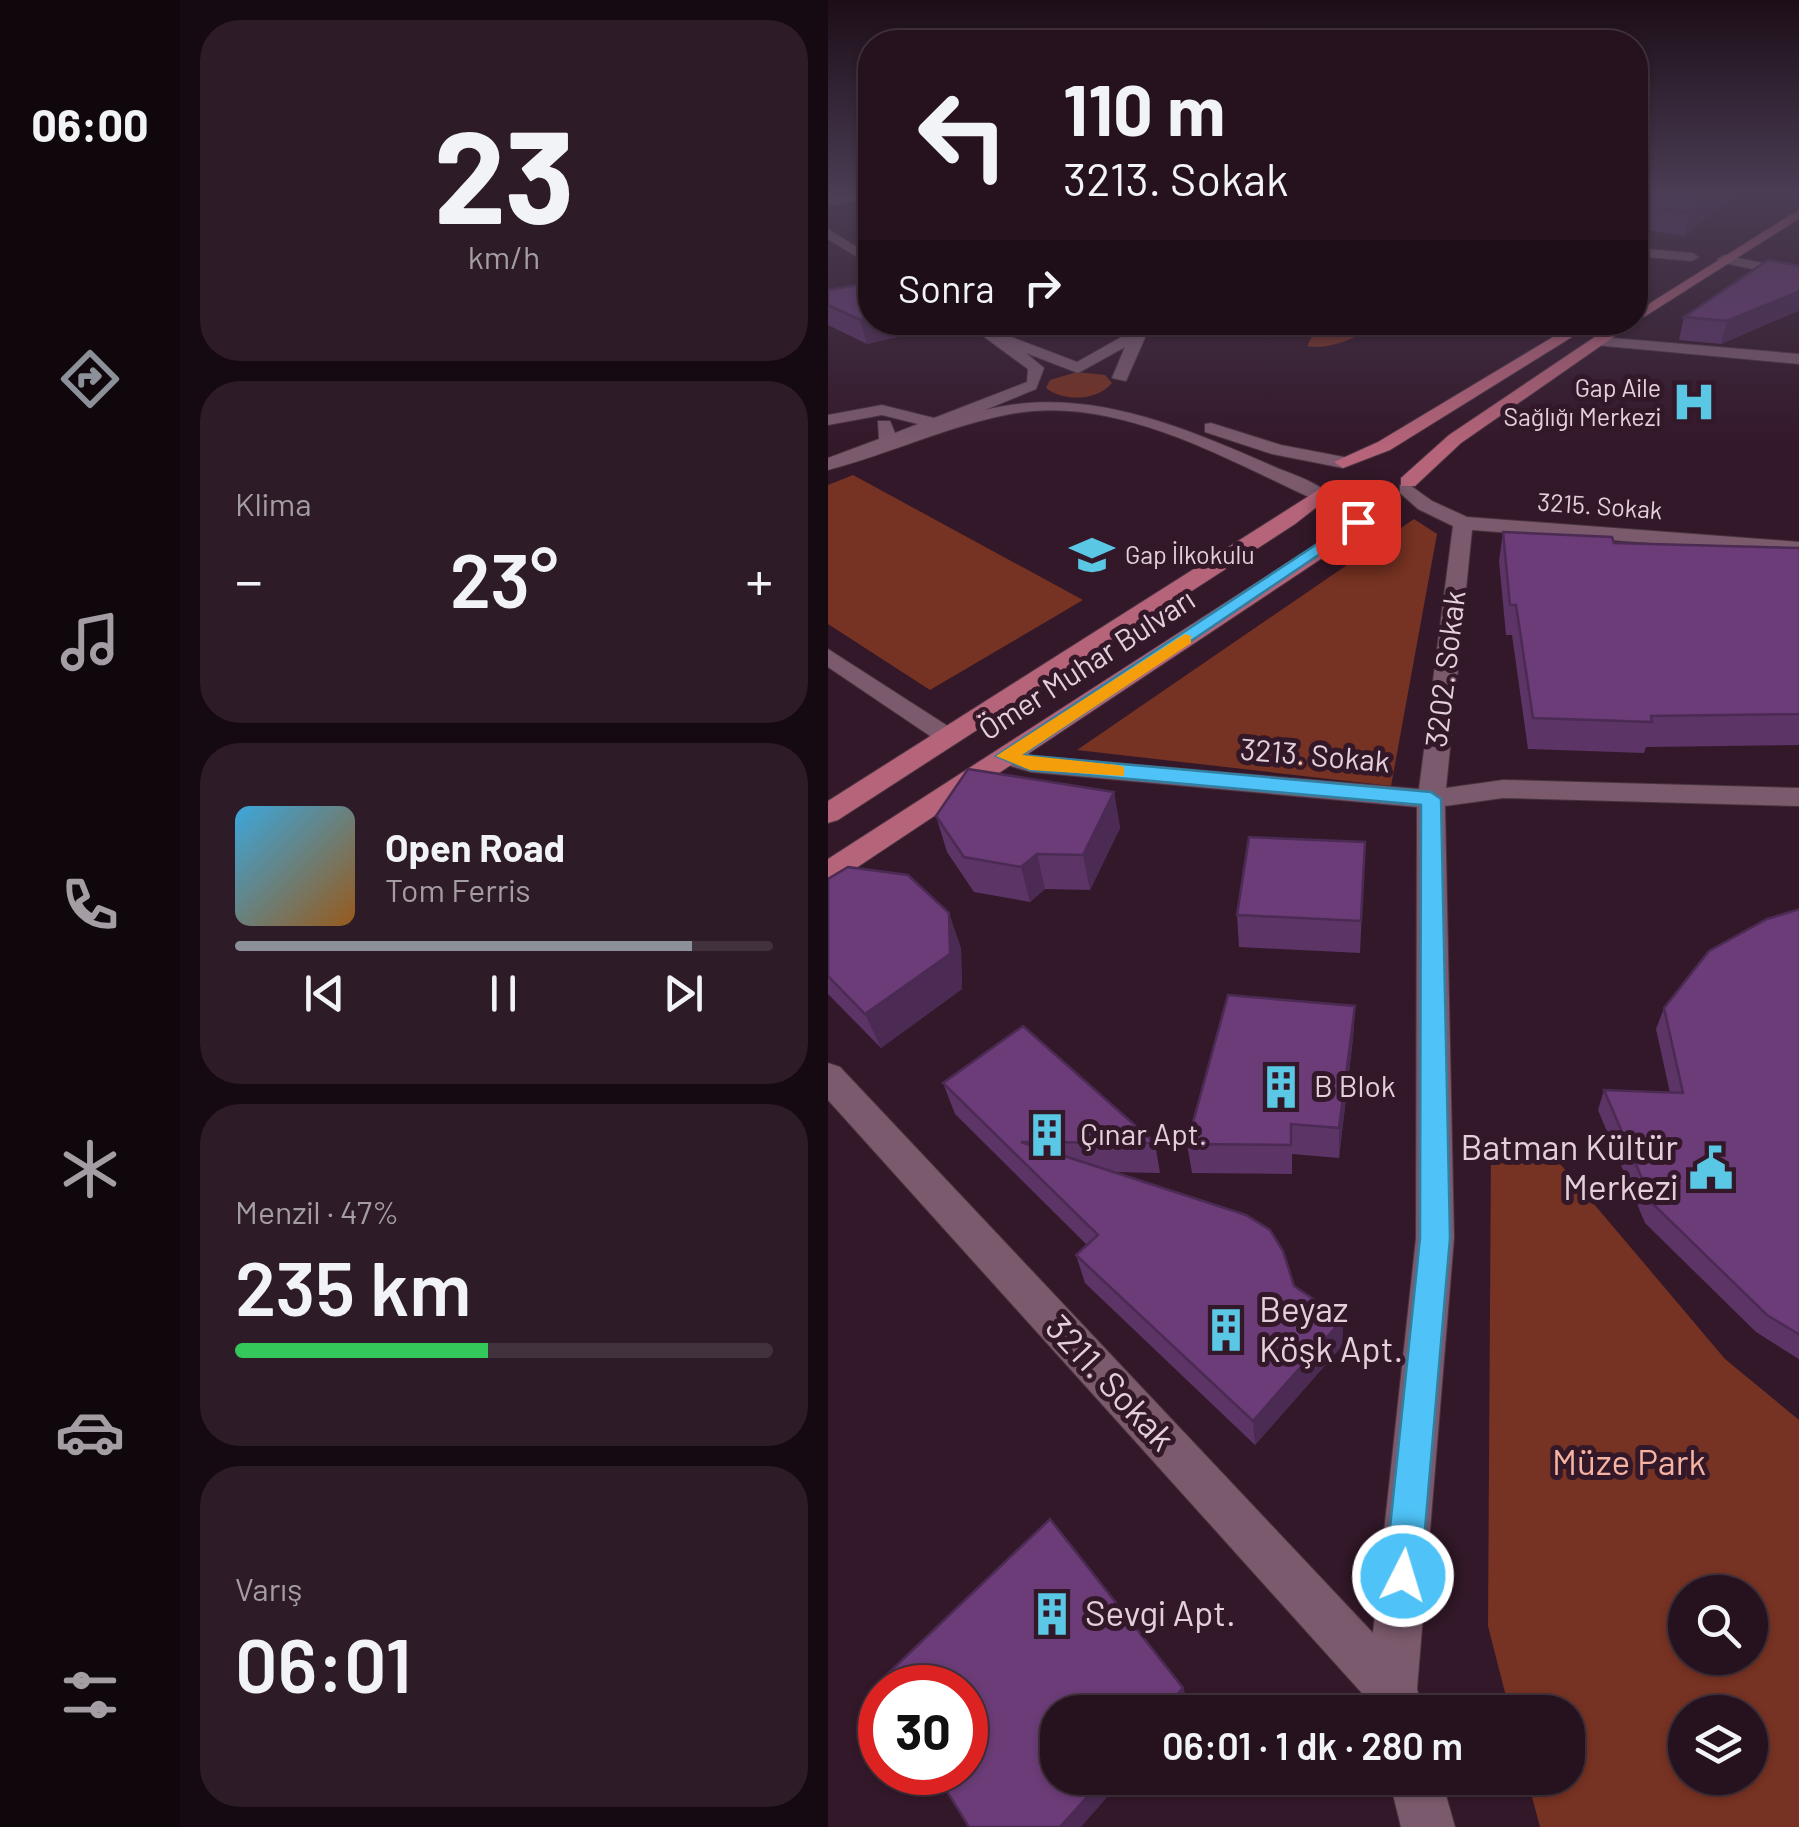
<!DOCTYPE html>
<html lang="tr">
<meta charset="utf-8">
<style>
body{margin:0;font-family:Barlow,sans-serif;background:#2e1b28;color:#f1f3f6;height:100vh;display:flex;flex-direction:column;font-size:38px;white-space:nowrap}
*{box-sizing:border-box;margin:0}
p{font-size:32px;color:#a49ea4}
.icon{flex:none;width:55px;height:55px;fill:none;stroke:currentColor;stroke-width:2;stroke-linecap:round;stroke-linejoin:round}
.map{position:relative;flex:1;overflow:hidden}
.details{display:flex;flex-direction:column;gap:20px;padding:20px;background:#150a11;width:648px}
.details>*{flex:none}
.hud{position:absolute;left:30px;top:30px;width:790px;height:305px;border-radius:40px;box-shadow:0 2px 8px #0004,0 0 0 2px #42323d;background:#26121f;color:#f1f3f6;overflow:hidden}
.tools{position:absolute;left:840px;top:1575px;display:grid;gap:20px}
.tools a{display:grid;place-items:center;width:100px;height:100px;border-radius:50%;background:#26121f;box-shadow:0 2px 8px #0004,0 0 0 2px #42323d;font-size:50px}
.speed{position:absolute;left:30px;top:1665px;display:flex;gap:20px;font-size:50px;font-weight:700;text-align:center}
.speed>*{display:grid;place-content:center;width:130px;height:130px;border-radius:50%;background:#26121f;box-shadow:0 2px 8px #0004,0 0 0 2px #42323d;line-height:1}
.speed .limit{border:15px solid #d22;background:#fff;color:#111}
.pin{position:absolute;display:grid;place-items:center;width:85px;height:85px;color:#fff;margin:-42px;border-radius:20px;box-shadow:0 5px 15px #0006}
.me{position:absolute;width:110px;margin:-55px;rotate:5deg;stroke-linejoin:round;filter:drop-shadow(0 0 8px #0008)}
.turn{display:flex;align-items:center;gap:35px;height:210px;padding:0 40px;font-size:45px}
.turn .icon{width:130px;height:130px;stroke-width:2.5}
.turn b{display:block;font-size:70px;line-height:85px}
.then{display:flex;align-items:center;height:95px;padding:0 40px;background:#0003;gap:20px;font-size:38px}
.big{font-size:75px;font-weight:600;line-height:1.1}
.details .card{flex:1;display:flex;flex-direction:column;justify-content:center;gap:15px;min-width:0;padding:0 35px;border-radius:40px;background:#2e1b28}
.details .dial{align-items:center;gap:0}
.dial b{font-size:130px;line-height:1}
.song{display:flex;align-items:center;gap:30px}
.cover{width:120px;height:120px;border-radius:15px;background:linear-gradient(135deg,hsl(200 70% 55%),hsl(30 70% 35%))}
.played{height:10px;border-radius:5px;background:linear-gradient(90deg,#8c9099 85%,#42323d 85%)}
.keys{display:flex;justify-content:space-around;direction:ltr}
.heat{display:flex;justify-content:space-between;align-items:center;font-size:55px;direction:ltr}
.charge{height:15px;border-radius:8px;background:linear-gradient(90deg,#34c759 47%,#42323d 0)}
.trip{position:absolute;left:212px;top:1695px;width:545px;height:100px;border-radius:40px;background:#26121f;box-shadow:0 2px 8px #0004,0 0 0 2px #42323d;font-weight:600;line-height:100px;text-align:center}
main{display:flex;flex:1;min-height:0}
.menu{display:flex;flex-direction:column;width:180px;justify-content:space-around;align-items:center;background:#0f070c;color:#a49ea4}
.menu .icon{width:70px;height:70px}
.menu .current{color:#8c9099}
.menu b{font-size:45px;color:#f1f3f6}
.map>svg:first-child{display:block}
.green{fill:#763222;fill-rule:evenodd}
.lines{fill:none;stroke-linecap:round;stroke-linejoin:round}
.minor-casing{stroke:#4a3441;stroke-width:2}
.major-casing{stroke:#4a3441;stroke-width:2}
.minor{fill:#7a5a6c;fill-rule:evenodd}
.major{fill:#b56479;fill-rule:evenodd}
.wall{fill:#5c3466}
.shaded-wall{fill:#4b2a53}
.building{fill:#6b3c77;stroke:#4b2a53;stroke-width:2.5}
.route{fill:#4fc3f7;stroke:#337fa1;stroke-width:2.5}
.slow{fill:#f59e0b}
.labels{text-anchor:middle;stroke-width:10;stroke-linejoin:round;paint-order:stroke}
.far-poi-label{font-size:25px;fill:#e3d0da;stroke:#331829;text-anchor:end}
.far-street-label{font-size:25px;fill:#e3d0da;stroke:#331829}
.street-label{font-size:30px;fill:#e3d0da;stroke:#331829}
.poi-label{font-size:30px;fill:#e3d0da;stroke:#331829;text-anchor:start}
.near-poi-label{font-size:35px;fill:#e3d0da;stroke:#331829;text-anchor:start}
.near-street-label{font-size:35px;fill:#e3d0da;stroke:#331829}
.near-park-label{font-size:35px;fill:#f6b3a2;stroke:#331829}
</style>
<main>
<nav class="menu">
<b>06:00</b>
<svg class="icon current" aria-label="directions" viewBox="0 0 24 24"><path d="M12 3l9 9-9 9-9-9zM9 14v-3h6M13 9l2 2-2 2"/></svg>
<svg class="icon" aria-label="music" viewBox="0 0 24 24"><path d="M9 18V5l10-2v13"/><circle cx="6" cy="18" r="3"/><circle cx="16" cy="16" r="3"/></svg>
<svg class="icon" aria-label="phone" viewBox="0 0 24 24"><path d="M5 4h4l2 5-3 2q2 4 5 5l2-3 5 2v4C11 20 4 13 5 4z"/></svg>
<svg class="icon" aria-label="climate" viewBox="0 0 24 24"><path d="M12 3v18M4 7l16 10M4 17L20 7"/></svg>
<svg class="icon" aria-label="car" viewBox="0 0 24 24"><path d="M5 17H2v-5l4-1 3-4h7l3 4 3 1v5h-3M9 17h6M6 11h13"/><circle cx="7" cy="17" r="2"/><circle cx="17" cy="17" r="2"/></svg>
<svg class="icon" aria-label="filters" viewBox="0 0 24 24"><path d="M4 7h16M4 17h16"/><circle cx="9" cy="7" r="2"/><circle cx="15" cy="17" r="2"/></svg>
</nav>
<section class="details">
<div class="card dial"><b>23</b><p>km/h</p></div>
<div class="card"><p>Klima</p>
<div class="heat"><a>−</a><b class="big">23°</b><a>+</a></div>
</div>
<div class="card">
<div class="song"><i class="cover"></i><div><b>Open Road</b><p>Tom Ferris</p></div></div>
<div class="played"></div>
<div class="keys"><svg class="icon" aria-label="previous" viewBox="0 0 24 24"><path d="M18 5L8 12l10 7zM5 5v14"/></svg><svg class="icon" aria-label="pause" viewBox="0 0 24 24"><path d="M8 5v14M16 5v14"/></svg><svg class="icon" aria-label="next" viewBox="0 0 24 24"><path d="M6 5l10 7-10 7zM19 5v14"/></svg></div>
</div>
<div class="card"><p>Menzil · 47%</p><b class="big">235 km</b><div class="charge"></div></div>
<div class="card"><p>Varış</p><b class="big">06:01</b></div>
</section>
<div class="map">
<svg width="972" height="1827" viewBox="0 0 972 1827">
<rect width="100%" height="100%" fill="#331829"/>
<path class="green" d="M 491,323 L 491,322 L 556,323 C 532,334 506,351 479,346 Z
M 249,372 L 277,375 L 284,383 C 269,401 236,402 218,388 L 222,380 Z
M 25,475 L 255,600 L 102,690 L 0,624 L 0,485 Z
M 586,519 L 609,534 L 563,786 L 249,750 Z
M 663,1145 L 722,1152 L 897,1359 L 971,1420 L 971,1827 L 712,1827 L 699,1778 L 740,1778 L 740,1712 L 682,1712 L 660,1626 ZM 922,1592 L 922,1658 L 858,1658 L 858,1592 ZM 922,1712 L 922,1778 L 858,1778 L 858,1712 Z"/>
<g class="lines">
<g class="minor-casing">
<path id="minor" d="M 42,192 L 42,198 L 0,206 L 0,198 Z
M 0,229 L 42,255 L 42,265 L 0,239 Z
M 808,248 L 864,253 L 871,257 L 864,261 L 808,256 Z
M 896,255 L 972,271 L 972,279 L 891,262 L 889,259 Z
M 155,330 L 165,330 L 249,362 L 306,330 L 319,333 L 298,381 L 284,378 L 297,347 L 250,373 L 198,353 L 216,368 L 208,389 L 157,410 C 255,385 351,425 440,464 C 459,473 487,480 502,495 L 492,501 L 485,499 C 394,457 286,394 182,414 C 120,426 61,454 0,470 L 0,458 L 51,439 L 50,421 L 62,421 L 67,433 L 90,424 L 54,415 L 0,425 L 0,415 L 54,405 L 106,418 L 199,382 L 200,369 L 155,336 Z
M 772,337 L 972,354 L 972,364 L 767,345 L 767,339 Z
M 383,423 L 453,445 L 521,458 L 524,462 L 515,468 L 444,454 L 377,432 L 377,424 Z
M 579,483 L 604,501 L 639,517 L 972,542 L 972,554 L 644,530 L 618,788 L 675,780 L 972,788 L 972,806 L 675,798 L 617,806 L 626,1238 L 589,1689 L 595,1712 L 545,1712 L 542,1702 L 0,1100 L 0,1063 L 12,1067 L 545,1633 L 588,1238 L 589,807 L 203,772 L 169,762 L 165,756 L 178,748 L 205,756 L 591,789 L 625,526 L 590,509 L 572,493 L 572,485 Z
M 0,649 L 129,732 L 133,737 L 129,742 L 111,742 L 0,667 Z
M 561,1778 L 613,1778 L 627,1827 L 573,1827 Z"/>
</g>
<g class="major-casing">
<path id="major" d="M 972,209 L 972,218 L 808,322 L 808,312 Z
M 750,322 L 768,322 L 562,450 L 515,468 L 506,462 L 550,442 Z
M 789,322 L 807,322 L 633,443 L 587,486 L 573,486 L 573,478 L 621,435 Z
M 492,489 L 502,495 L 499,499 L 467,524 L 10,820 L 0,823 L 0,801 Z
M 548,498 L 558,504 L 526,537 L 10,880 L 0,883 L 0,859 L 512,529 L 541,500 Z"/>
</g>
<use href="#minor" class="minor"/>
<use href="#major" class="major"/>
</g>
<path class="wall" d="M 808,190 L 914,190 L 856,236 L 808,228 Z
M 972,266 L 972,310 L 893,344 L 851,340 L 856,317 Z
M 0,290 L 100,330 L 39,344 L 0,325 Z
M 675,532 L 786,543 L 972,548 L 972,745 L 818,747 L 816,753 L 700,749 L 684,635 L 678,635 L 671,561 Z
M 286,792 L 292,828 L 262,890 L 217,889 L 202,902 L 146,892 L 119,852 L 108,816 Z
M 537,842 L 532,953 L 411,947 L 409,915 Z
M 0,879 L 133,948 L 134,989 L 53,1048 L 0,994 Z
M 972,909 L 972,1360 L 928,1332 L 817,1223 L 770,1110 L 776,1090 L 842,1093 L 828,1029 L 836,1008 Z
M 527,1006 L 525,1038 L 511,1158 L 464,1154 L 464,1174 L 364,1173 L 359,1144 Z
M 115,1083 L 327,1143 L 332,1173 L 288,1172 L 515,1319 L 514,1346 L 427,1445 L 257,1283 L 248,1255 L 259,1245 L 127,1114 Z"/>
<path class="shaded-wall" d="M 891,190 L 914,190 L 856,236 L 861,212 Z
M 972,291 L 972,310 L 893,344 L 899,321 Z
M 42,318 L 42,322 L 98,322 L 100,330 L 39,344 L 32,320 Z
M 286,792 L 292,828 L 262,890 L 255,855 Z
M 209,854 L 217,889 L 202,902 L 193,867 Z
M 121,913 L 133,948 L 134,989 L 53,1048 L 37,1014 Z
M 527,1006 L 525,1038 L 511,1158 L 511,1128 Z
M 515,1319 L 514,1346 L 427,1445 L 425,1421 Z
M 355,1688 L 361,1703 L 353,1712 L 333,1712 Z
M 276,1778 L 296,1778 L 253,1827 L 232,1827 Z"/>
<path class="building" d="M 808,190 L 891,190 L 861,212 L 808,204 Z
M 940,260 L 972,266 L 972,291 L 899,321 L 856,317 Z
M 42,283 L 42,318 L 32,320 L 0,305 L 0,290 Z
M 675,532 L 784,537 L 786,543 L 972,548 L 972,714 L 823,716 L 824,722 L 705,718 L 688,605 L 682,605 Z
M 140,769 L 286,792 L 255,855 L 209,854 L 193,867 L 136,857 L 108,816 Z
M 421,837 L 537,842 L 533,921 L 409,915 Z
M 20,867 L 80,875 L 121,913 L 122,954 L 37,1014 L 0,976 L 0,879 Z
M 972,909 L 972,1335 L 939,1315 L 825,1204 L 776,1090 L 855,1093 L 836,1008 L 881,951 L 939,919 Z
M 400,995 L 527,1006 L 511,1128 L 463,1124 L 463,1145 L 359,1144 Z
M 195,1026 L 327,1143 L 193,1142 L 418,1215 L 442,1230 L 455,1251 L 466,1286 L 515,1319 L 425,1421 L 248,1255 L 270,1235 L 115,1083 Z
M 222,1519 L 355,1688 L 333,1712 L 230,1712 L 230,1778 L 276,1778 L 232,1827 L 141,1827 L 107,1772 L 138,1772 L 138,1688 L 53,1688 L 50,1683 Z"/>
<linearGradient id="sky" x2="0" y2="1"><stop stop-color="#1c0d17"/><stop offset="0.43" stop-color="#4a3d54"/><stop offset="1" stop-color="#4a3d54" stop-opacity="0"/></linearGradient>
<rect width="972" height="446" fill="url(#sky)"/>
<path class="route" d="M 530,517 L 537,522 L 535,525 L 194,755 L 603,792 L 613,799 L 622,1238 L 593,1576 L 587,1589 L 575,1594 L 562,1589 L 557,1576 L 592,1238 L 593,805 L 202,770 L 168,756 Z"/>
<path class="slow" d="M 357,634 L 363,636 L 363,643 L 194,755 L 289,765 L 296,767 L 296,776 L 202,770 L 168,756 Z"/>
<defs>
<g id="hospital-bare" transform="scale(3.45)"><path d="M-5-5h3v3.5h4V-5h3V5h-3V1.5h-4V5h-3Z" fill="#5ac8e5" stroke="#331829" stroke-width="2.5" paint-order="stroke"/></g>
<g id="school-bare" transform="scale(3.45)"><path d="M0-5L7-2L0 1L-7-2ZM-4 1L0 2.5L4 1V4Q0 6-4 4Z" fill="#5ac8e5" stroke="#331829" stroke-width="2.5" paint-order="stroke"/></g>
<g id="building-bare" transform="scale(3.45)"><path d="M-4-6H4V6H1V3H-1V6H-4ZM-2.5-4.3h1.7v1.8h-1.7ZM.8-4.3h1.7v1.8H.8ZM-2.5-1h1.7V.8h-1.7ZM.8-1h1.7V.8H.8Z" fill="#5ac8e5" stroke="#331829" stroke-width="2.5" paint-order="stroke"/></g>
<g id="civic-bare" transform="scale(3.45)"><path d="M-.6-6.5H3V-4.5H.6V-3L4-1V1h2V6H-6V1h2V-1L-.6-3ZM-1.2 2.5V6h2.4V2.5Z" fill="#5ac8e5" stroke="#331829" stroke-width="2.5" paint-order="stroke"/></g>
</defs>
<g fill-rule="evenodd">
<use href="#hospital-bare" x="866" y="402"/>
<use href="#school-bare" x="264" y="555"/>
<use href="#building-bare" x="453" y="1087"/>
<use href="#building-bare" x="219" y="1135"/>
<use href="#civic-bare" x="883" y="1168"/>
<use href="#building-bare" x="398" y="1330"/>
<use href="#building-bare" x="224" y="1614"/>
</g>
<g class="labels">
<g class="far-poi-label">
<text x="833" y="397">Gap Aile<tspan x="833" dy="29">Sağlığı Merkezi</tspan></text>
<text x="297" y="564" text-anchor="start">Gap İlkokulu</text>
</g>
<g class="far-street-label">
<text transform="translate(772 506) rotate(4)" y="9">3215. Sokak</text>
</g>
<g class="street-label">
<text transform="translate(259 665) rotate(-33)" y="10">Ömer Muhar Bulvarı</text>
<text transform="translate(618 669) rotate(-83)" y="10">3202. Sokak</text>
<text transform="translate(487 756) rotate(5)" y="10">3213. Sokak</text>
</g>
<g class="poi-label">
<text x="486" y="1097">B Blok</text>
<text x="252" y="1145">Çınar Apt.</text>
</g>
<g class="near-poi-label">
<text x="850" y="1160" text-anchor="end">Batman Kültür<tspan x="850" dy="40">Merkezi</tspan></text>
<text x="431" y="1322">Beyaz<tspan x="431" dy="40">Köşk Apt.</tspan></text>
<text x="257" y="1626">Sevgi Apt.</text>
</g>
<g class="near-street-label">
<text transform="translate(282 1383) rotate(47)" y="12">3211. Sokak</text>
</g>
<g class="near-park-label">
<text x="801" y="1475">Müze Park</text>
</g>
</g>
</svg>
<div class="tools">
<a><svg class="icon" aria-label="search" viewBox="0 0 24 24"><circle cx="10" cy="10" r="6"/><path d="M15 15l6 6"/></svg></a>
<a><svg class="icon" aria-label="layers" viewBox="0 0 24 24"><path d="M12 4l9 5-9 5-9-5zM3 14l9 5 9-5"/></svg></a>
</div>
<div class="speed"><div class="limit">30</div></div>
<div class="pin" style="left:530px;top:522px;background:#d93025"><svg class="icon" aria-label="arrive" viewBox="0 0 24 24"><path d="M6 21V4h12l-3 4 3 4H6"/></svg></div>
<svg class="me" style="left:575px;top:1576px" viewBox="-20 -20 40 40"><circle r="17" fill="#4fc3f7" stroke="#fff" stroke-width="3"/><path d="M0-11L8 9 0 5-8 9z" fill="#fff"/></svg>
<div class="trip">06:01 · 1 dk · 280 m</div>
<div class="hud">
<div class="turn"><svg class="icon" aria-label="left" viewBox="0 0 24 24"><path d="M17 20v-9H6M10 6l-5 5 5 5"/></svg><div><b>110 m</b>3213. Sokak</div></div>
<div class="then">Sonra<svg class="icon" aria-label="right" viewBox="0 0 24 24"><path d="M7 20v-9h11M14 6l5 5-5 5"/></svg></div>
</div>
</div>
</main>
